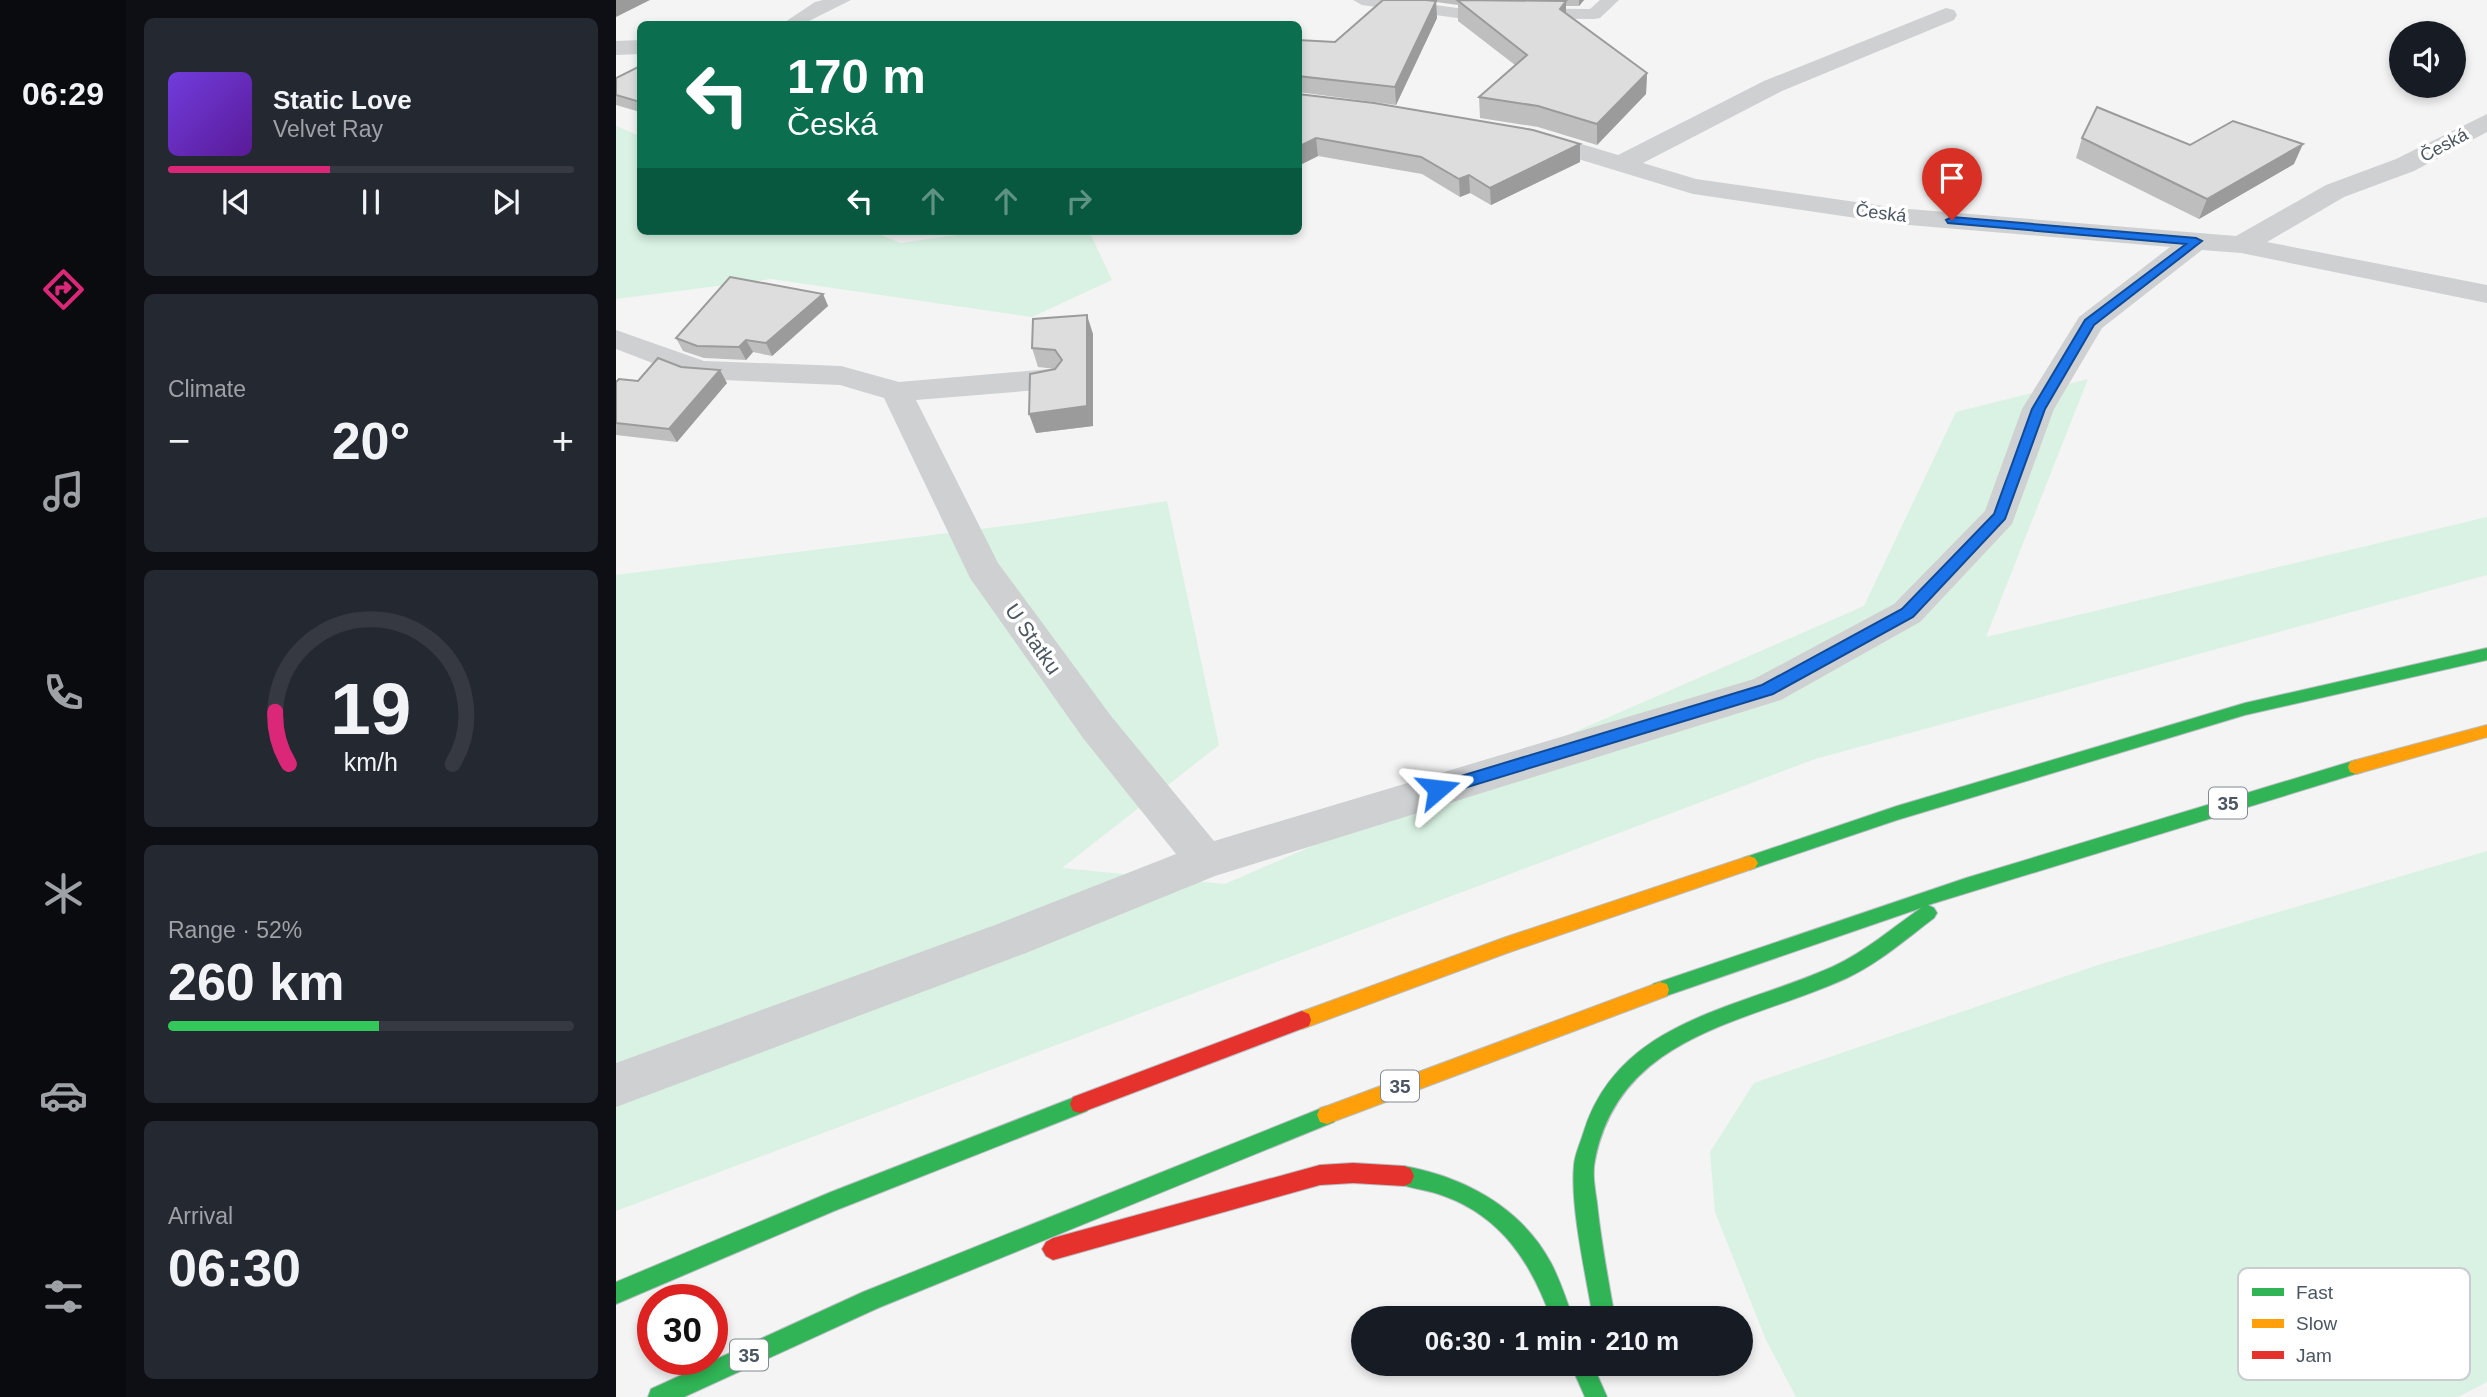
<!DOCTYPE html>
<meta charset="utf-8">
<style>
body{margin:0;font-family:Helvetica,sans-serif;background:#242831;color:#f1f3f6;height:100vh;display:flex;flex-direction:column;font-size:26px;white-space:nowrap}
*{box-sizing:border-box;margin:0}
p{font-size:23px;color:#9ea1a6}
.icon{flex:none;width:38px;height:38px;fill:none;stroke:currentColor;stroke-width:2;stroke-linecap:round;stroke-linejoin:round}
.map{position:relative;flex:1;overflow:hidden}
.panel{display:flex;flex-direction:column;gap:18px;padding:18px;background:#0d0f14;width:490px}
.panel>*{flex:none}
.banner{position:absolute;left:21px;top:21px;width:665px;height:214px;border-radius:10px;box-shadow:0 4px 10px #0003;background:#0b6e4f;color:#fff;overflow:hidden}
.fabs{position:absolute;left:1773px;top:21px;display:grid;gap:14px}
.fabs a{display:grid;place-items:center;width:77px;height:77px;border-radius:50%;background:#171b24;box-shadow:0 4px 10px #0003;font-size:35px}
.speed{position:absolute;left:21px;top:1284px;display:flex;gap:14px;font-size:35px;font-weight:700;text-align:center}
.speed>*{display:grid;place-content:center;width:91px;height:91px;border-radius:50%;background:#171b24;box-shadow:0 4px 10px #0003;line-height:1}
.speed .limit{border:10px solid #d22;background:#fff;color:#111}
.pin{position:absolute;display:grid;place-items:center;width:60px;height:60px;color:#fff;margin:-72px -30px;border-radius:50% 50% 50% 0;rotate:-45deg;box-shadow:0 0 7px #0007}
.pin .icon{rotate:45deg}
.me{position:absolute;width:77px;margin:-38px;rotate:73deg;stroke-linejoin:round;filter:drop-shadow(0 0 5px #0008)}
.turn{display:flex;align-items:center;gap:24px;height:147px;padding:0 35px;font-size:32px}
.turn .icon{width:91px;height:91px;stroke-width:2.5}
.turn b{display:block;font-size:49px;line-height:60px}
.lanes{display:flex;align-items:center;height:66px;padding:0 35px;background:#0003;justify-content:center;gap:35px;direction:ltr}
.lanes .off{opacity:.35}
.big{font-size:52px;font-weight:700;line-height:1.1}
.panel .tile{flex:1;display:flex;flex-direction:column;justify-content:center;gap:10px;min-width:0;padding:0 24px;border-radius:10px;background:#242831}
.panel .dial{align-items:center;gap:0}
.dial svg{height:182px;overflow:visible;fill:none;stroke:#363941;stroke-width:7;stroke-linecap:round;text-anchor:middle}
.dial text{fill:#f1f3f6;stroke:none}
.song{display:flex;align-items:center;gap:21px}
.cover{width:84px;height:84px;border-radius:10px;background:linear-gradient(135deg,hsl(260 70% 55%),hsl(270 70% 35%))}
.played{height:7px;border-radius:4px;background:linear-gradient(90deg,#db2777 40%,#363941 40%)}
.keys{display:flex;justify-content:space-around;direction:ltr}
.heat{display:flex;justify-content:space-between;align-items:center;font-size:38px;direction:ltr}
.charge{height:10px;border-radius:5px;background:linear-gradient(90deg,#34c759 52%,#363941 0)}
.trip{position:absolute;left:735px;top:1306px;width:402px;height:70px;border-radius:35px;background:#171b24;box-shadow:0 4px 10px #0003;font-weight:700;line-height:70px;text-align:center}
main{display:flex;flex:1;min-height:0}
.menu{display:flex;flex-direction:column;width:126px;justify-content:space-around;align-items:center;background:#090b0e;color:#9ea1a6}
.menu .icon{width:49px;height:49px}
.menu .current{color:#db2777}
.menu b{font-size:32px;color:#f1f3f6}
.map>svg:first-child{display:block}
.green{fill:#d9f2e3}
.lines{fill:none;stroke-linecap:round;stroke-linejoin:round}
.fast-casing{stroke:#b9bec3;stroke-width:2}
.slow-casing{stroke:#b9bec3;stroke-width:2}
.jam-casing{stroke:#b9bec3;stroke-width:2}
.lane{fill:#ced0d2;fill-rule:evenodd}
.street{fill:#ced0d2;fill-rule:evenodd}
.fast{fill:#30b455;fill-rule:evenodd}
.slow{fill:#ff9f0a;fill-rule:evenodd}
.jam{fill:#e5322d;fill-rule:evenodd}
.wall{fill:#bebebf}
.shaded-wall{fill:#9b9b9b}
.building{fill:#ddddde;stroke:#9b9b9b;stroke-width:2}
.route{fill:#1a73e8;stroke:#114b97;stroke-width:2}
.labels{text-anchor:middle;stroke-width:7;stroke-linejoin:round;paint-order:stroke}
.far-street-label{font-size:18px;fill:#4a5661;stroke:#fff}
.shield{fill:#fff;stroke:#808990;stroke-width:2}
.shield-label{font-size:19px;font-weight:bold;fill:#4a5661}
.street-label{font-size:21px;fill:#4a5661;stroke:#fff}
.key{fill:#fff;stroke:#c9ccd0;stroke-width:2}
.key-label{font-size:19px;fill:#4a5661}
</style>
<main>
<nav class="menu">
<b>06:29</b>
<svg class="icon current" aria-label="directions" viewBox="0 0 24 24"><path d="M12 3l9 9-9 9-9-9zM9 14v-3h6M13 9l2 2-2 2"/></svg>
<svg class="icon" aria-label="music" viewBox="0 0 24 24"><path d="M9 18V5l10-2v13"/><circle cx="6" cy="18" r="3"/><circle cx="16" cy="16" r="3"/></svg>
<svg class="icon" aria-label="phone" viewBox="0 0 24 24"><path d="M5 4h4l2 5-3 2q2 4 5 5l2-3 5 2v4C11 20 4 13 5 4z"/></svg>
<svg class="icon" aria-label="climate" viewBox="0 0 24 24"><path d="M12 3v18M4 7l16 10M4 17L20 7"/></svg>
<svg class="icon" aria-label="car" viewBox="0 0 24 24"><path d="M5 17H2v-5l4-1 3-4h7l3 4 3 1v5h-3M9 17h6M6 11h13"/><circle cx="7" cy="17" r="2"/><circle cx="17" cy="17" r="2"/></svg>
<svg class="icon" aria-label="filters" viewBox="0 0 24 24"><path d="M4 7h16M4 17h16"/><circle cx="9" cy="7" r="2"/><circle cx="15" cy="17" r="2"/></svg>
</nav>
<section class="panel">
<div class="tile">
<div class="song"><i class="cover"></i><div><b>Static Love</b><p>Velvet Ray</p></div></div>
<div class="played"></div>
<div class="keys"><svg class="icon" aria-label="previous" viewBox="0 0 24 24"><path d="M18 5L8 12l10 7zM5 5v14"/></svg><svg class="icon" aria-label="pause" viewBox="0 0 24 24"><path d="M8 5v14M16 5v14"/></svg><svg class="icon" aria-label="next" viewBox="0 0 24 24"><path d="M6 5l10 7-10 7zM19 5v14"/></svg></div>
</div>
<div class="tile"><p>Climate</p>
<div class="heat"><a>−</a><b class="big">20°</b><a>+</a></div>
</div>
<div class="tile dial"><svg viewBox="0 0 100 80">
<path d="M14 69A42 42 0 1 1 86 69"/>
<path d="M14 69A42 42 0 0 1 8 46" stroke="#db2777"/>
<text x="50" y="56" font-size="32" font-weight="700">19</text>
<text x="50" y="72" font-size="11">km/h</text>
</svg></div>
<div class="tile"><p>Range · 52%</p><b class="big">260 km</b><div class="charge"></div></div>
<div class="tile"><p>Arrival</p><b class="big">06:30</b></div>
</section>
<div class="map">
<svg width="1871" height="1397" viewBox="0 0 1871 1397">
<rect width="100%" height="100%" fill="#f4f4f4"/>
<path class="green" d="M 0,126 L 24,136 L 24,231 L 255,231 L 285,243 L 369,231 L 473,231 L 496,280 L 416,317 L 155,279 L 0,299 Z
M 1472,379 L 1370,637 L 1871,517 L 1871,575 L 1199,759 L 0,1211 L 0,575 L 412,523 L 551,501 L 603,745 L 446,868 L 609,884 L 1248,606 L 1340,412 Z
M 1871,851 L 1871,1382 L 1842,1397 L 1180,1397 L 1150,1340 L 1099,1212 L 1094,1152 L 1138,1083 L 1482,965 Z"/>
<g class="lines">
<g class="fast-casing">
<path id="fast" d="M 1871,648 L 1871,660 L 1629,715 L 1281,820 L 1133,870 L 1127,868 L 1124,863 L 1127,858 L 1281,806 L 1629,703 Z
M 1740,760 L 1746,762 L 1748,767 L 1746,772 L 1312,905 L 1318,908 L 1321,913 L 1318,918 C 1290,939 1263,963 1231,978 C 1133,1023 1004,1033 979,1160 C 976,1174 979,1189 981,1203 C 985,1241 992,1279 999,1318 L 977,1318 C 970,1275 954,1207 958,1165 C 959,1154 964,1144 967,1134 C 1001,1020 1122,1009 1216,967 C 1249,952 1276,928 1305,908 L 1044,998 L 1037,996 L 1035,990 L 1037,984 L 1350,878 Z
M 464,1095 L 471,1097 L 474,1104 L 471,1111 L 218,1211 L 0,1304 L 0,1282 L 215,1192 Z
M 711,1106 L 718,1108 L 721,1115 L 718,1122 L 262,1308 L 68,1397 L 32,1397 L 35,1389 L 247,1292 Z
M 788,1166 C 848,1177 905,1207 935,1263 C 944,1280 950,1299 957,1318 L 935,1318 C 915,1263 886,1217 828,1196 C 813,1190 796,1189 781,1183 L 778,1176 L 781,1169 Z
M 954,1363 L 976,1363 L 991,1397 L 969,1397 Z"/>
</g>
<g class="slow-casing">
<path id="slow" d="M 1871,725 L 1871,737 L 1740,774 L 1734,772 L 1732,767 L 1734,762 L 1740,760 Z
M 1133,856 L 1139,858 L 1142,863 L 1139,868 L 891,953 L 686,1029 L 679,1026 L 677,1020 L 679,1014 L 890,937 Z
M 1044,982 L 1051,984 L 1053,990 L 1051,996 L 711,1124 L 704,1122 L 701,1115 L 704,1108 L 711,1106 Z"/>
</g>
<g class="jam-casing">
<path id="jam" d="M 686,1011 L 693,1014 L 695,1020 L 693,1026 L 464,1113 L 457,1111 L 454,1104 L 457,1097 Z
M 737,1163 L 788,1166 L 795,1169 L 798,1176 L 795,1183 L 788,1186 L 737,1183 L 704,1185 L 437,1260 L 430,1256 L 426,1249 L 430,1242 L 437,1238 L 704,1165 Z"/>
</g>
<path class="lane" d="M 207,0 L 235,0 L 187,24 L 166,24 L 199,2 Z
M 737,0 L 784,0 L 841,8 L 974,9 L 984,0 L 1003,0 L 984,18 L 978,19 L 841,18 L 746,5 Z"/>
<path class="street" d="M 1330,8 L 1338,10 L 1341,15 L 1338,20 L 1166,91 L 1027,163 L 1080,179 L 1281,208 L 1620,236 L 1710,185 L 1780,159 L 1871,114 L 1871,132 L 1798,171 L 1728,197 L 1651,242 L 1871,285 L 1871,303 L 1625,253 L 1586,250 L 1486,328 L 1438,409 L 1396,524 L 1304,622 L 1165,700 L 599,876 L 410,953 L 0,1107 L 0,1063 L 379,925 L 560,854 L 467,738 L 354,578 L 268,398 L 224,385 L 84,379 L 73,377 L 0,349 L 0,330 L 88,361 L 225,366 L 283,382 L 434,369 L 445,372 L 450,379 L 445,386 L 434,389 L 300,400 L 382,563 L 495,716 L 598,841 L 1138,679 L 1278,604 L 1369,511 L 1406,409 L 1463,317 L 1554,247 L 1281,224 L 1077,194 L 903,141 L 899,136 L 903,131 L 912,128 L 1002,155 L 1148,81 Z
M 24,40 L 24,54 L 0,55 L 0,41 Z"/>
<use href="#fast" class="fast"/>
<use href="#slow" class="slow"/>
<use href="#jam" class="jam"/>
</g>
<path class="wall" d="M 767,0 L 968,0 L 963,6 L 950,6 L 950,14 L 1031,73 L 1030,94 L 981,145 L 922,127 L 864,118 L 863,97 L 899,65 L 842,21 L 842,5 L 820,2 L 821,18 L 780,105 L 682,92 L 682,40 L 719,42 Z
M 24,66 L 24,112 L 0,105 L 0,78 Z
M 682,94 L 964,162 L 875,205 L 854,193 L 844,197 L 806,174 L 702,156 L 682,166 Z
M 1466,138 L 1574,145 L 1678,164 L 1583,219 L 1460,158 Z
M 207,294 L 212,306 L 156,356 L 137,352 L 130,360 L 88,358 L 67,351 L 60,338 Z
M 477,334 L 477,426 L 420,433 L 440,369 L 422,367 L 416,348 Z
M 22,381 L 111,383 L 61,442 L 0,435 L 0,382 Z"/>
<path class="shaded-wall" d="M 0,0 L 34,0 L 0,17 Z
M 963,0 L 968,0 L 963,6 Z
M 820,1 L 821,18 L 780,105 L 779,87 Z
M 950,1 L 950,21 L 944,9 Z
M 1031,73 L 1030,94 L 981,145 L 981,124 Z
M 700,138 L 702,156 L 682,166 L 682,147 Z
M 964,144 L 964,162 L 875,205 L 874,188 Z
M 1687,144 L 1678,164 L 1583,219 L 1591,199 Z
M 853,175 L 854,193 L 844,197 L 843,179 Z
M 207,294 L 212,306 L 156,356 L 150,343 Z
M 471,315 L 477,334 L 477,426 L 420,433 L 413,414 L 471,406 Z
M 130,340 L 137,352 L 130,360 L 123,347 Z
M 104,370 L 111,383 L 61,442 L 53,429 Z"/>
<path class="building" d="M 767,0 L 810,0 L 820,1 L 779,87 L 682,76 L 682,40 L 719,42 Z
M 841,0 L 950,1 L 944,9 L 1031,73 L 981,124 L 922,106 L 863,97 L 911,55 Z
M 24,66 L 24,102 L 0,95 L 0,78 Z
M 682,94 L 758,103 L 917,130 L 964,144 L 874,188 L 853,175 L 843,179 L 805,157 L 700,138 L 682,147 Z
M 1481,107 L 1574,145 L 1617,121 L 1687,144 L 1591,199 L 1466,138 Z
M 114,277 L 207,294 L 150,343 L 130,340 L 123,347 L 81,346 L 60,338 Z
M 471,315 L 471,406 L 413,414 L 414,374 L 439,369 L 446,360 L 439,350 L 416,348 L 417,319 Z
M 42,358 L 65,367 L 104,370 L 53,429 L 0,423 L 0,382 L 3,379 L 22,381 Z"/>
<path class="route" d="M 1336,217 L 1580,238 L 1586,241 L 1478,325 L 1429,409 L 1389,519 L 1297,617 L 1157,694 L 822,796 L 816,794 L 814,789 L 816,785 L 822,783 L 1146,685 L 1286,609 L 1378,514 L 1416,409 L 1469,320 L 1570,244 L 1332,223 L 1330,220 Z"/>
<g class="labels">
<g class="far-street-label">
<text transform="translate(1828 145) rotate(-28)" y="6">Česká</text>
<text transform="translate(1265 213) rotate(7)" y="6">Česká</text>
</g>
<g class="shield">
<rect x="1593" y="787.5" width="38" height="31" rx="5"/>
<rect x="765" y="1070.5" width="38" height="31" rx="5"/>
<rect x="114" y="1339.5" width="38" height="31" rx="5"/>
</g>
<g class="shield-label">
<text x="1612" y="810">35</text>
<text x="784" y="1093">35</text>
<text x="133" y="1362">35</text>
</g>
<g class="street-label">
<text transform="translate(417 639) rotate(55)" y="7">U Statku</text>
</g>
</g>
<rect x="1622" y="1268" width="232" height="112" rx="10" class="key"/>
<rect x="1636" y="1288" width="32" height="8" fill="#30b455"/>
<rect x="1636" y="1319" width="32" height="9" fill="#ff9f0a"/>
<rect x="1636" y="1351" width="32" height="8" fill="#e5322d"/>
<g class="key-label">
<text x="1680" y="1299">Fast</text>
<text x="1680" y="1330">Slow</text>
<text x="1680" y="1362">Jam</text>
</g>
</svg>
<div class="fabs">
<a><svg class="icon" aria-label="sound" viewBox="0 0 24 24"><path d="M4 9h4l5-4v14l-5-4H4zM17 9q2 3 0 6"/></svg></a>
</div>
<div class="speed"><div class="limit">30</div></div>
<div class="pin" style="left:1336px;top:220px;background:#d93025"><svg class="icon" aria-label="arrive" viewBox="0 0 24 24"><path d="M6 21V4h12l-3 4 3 4H6"/></svg></div>
<svg class="me" style="left:822px;top:789px" viewBox="-20 -20 40 40"><path d="M0-17L14 15 0 8-14 15z" fill="#1a73e8" stroke="#fff" stroke-width="4"/></svg>
<div class="trip">06:30 · 1 min · 210 m</div>
<div class="banner">
<div class="turn"><svg class="icon" aria-label="left" viewBox="0 0 24 24"><path d="M17 20v-9H6M10 6l-5 5 5 5"/></svg><div><b>170 m</b>Česká</div></div>
<div class="lanes"><svg class="icon" aria-label="left" viewBox="0 0 24 24"><path d="M17 20v-9H6M10 6l-5 5 5 5"/></svg><svg class="icon off" aria-label="ahead" viewBox="0 0 24 24"><path d="M12 20V5M6 11l6-6 6 6"/></svg><svg class="icon off" aria-label="ahead" viewBox="0 0 24 24"><path d="M12 20V5M6 11l6-6 6 6"/></svg><svg class="icon off" aria-label="right" viewBox="0 0 24 24"><path d="M7 20v-9h11M14 6l5 5-5 5"/></svg></div>
</div>
</div>
</main>
